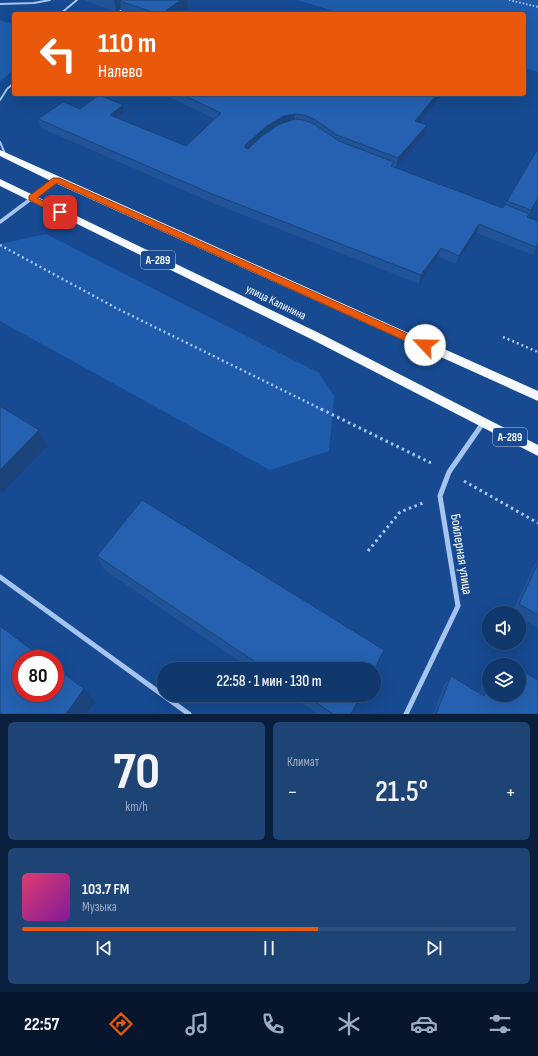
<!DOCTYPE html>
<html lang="ru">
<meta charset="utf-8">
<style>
body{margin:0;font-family:"Sofia Sans Condensed",sans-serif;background:#1e4375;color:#f1f3f6;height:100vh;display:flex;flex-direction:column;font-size:15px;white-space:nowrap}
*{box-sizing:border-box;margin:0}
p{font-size:13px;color:#9cacc2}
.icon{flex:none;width:22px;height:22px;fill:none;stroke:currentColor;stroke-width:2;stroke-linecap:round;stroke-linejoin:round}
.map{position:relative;height:714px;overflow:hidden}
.sheet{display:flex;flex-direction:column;gap:8px;padding:8px;background:#091f3c;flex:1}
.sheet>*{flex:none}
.guide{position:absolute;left:12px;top:12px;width:514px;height:84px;border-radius:4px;box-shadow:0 4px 16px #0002,0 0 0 1px #305280;background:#ea580c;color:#fff;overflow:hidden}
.buttons{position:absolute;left:482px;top:606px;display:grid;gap:8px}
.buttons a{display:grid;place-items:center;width:44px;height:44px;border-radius:50%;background:#11386d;box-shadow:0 4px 16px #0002,0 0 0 1px #305280;font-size:20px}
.speed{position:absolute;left:12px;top:650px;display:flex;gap:8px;font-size:20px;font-weight:700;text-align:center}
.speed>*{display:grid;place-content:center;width:52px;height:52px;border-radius:50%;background:#11386d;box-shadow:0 4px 16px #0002,0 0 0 1px #305280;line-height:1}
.speed .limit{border:6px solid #d22;background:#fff;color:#111}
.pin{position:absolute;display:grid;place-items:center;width:34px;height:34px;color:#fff;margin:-17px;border-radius:8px;box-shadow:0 2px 6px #0006}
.me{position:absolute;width:44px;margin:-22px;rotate:294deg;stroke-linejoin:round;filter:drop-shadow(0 0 3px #0008)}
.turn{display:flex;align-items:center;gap:14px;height:84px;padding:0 20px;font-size:18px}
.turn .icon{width:52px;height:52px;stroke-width:2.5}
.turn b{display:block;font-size:28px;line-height:34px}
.big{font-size:30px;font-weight:600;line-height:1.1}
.sheet .tile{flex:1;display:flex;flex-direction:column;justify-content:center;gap:6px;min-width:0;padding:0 14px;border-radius:6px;background:#1e4375}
.sheet .dial{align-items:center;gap:0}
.dial b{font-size:52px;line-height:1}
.song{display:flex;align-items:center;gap:12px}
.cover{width:48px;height:48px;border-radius:6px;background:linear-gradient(135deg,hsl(340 70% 55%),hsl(290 70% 35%))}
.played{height:4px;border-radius:2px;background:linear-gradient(90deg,#ea580c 60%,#305280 60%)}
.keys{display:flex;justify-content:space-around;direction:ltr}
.heat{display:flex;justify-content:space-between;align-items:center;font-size:22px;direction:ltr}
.sheet .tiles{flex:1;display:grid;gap:8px;grid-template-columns:1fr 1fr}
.tile:last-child{grid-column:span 2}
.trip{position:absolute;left:157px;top:662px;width:224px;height:40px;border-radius:20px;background:#11386d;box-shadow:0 4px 16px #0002,0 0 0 1px #305280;font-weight:600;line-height:40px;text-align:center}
.menu{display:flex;height:64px;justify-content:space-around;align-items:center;background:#07162c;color:#9cacc2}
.menu .icon{width:28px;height:28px}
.menu .current{color:#ea580c}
.menu b{font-size:18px;color:#f1f3f6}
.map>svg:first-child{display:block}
.green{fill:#1f5cab}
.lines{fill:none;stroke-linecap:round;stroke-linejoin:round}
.path-far2{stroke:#a5c5f0;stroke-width:2;stroke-dasharray:1.5 2;stroke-linecap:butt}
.path-far1{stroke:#a5c5f0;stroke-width:2.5;stroke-dasharray:2 3;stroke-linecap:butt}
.path{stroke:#a5c5f0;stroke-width:3;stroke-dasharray:2.5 3.5;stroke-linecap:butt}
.service{stroke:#a5c5f0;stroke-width:2}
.minor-far1{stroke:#a5c5f0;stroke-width:3.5}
.minor{stroke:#a5c5f0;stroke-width:5}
.trunk{fill:#f6faff;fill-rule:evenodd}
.wall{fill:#205397}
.shaded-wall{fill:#1a447b}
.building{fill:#2561b0;stroke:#1a447b}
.route{fill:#ea580c;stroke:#983908}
.labels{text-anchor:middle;stroke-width:4;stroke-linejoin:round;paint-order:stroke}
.shield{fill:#174a91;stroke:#b9c9de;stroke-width:1}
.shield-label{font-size:11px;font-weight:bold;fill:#fff}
.street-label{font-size:12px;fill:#fff;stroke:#174a91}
.near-street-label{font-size:14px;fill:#fff;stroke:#174a91}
</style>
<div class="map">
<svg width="538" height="714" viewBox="0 0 538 714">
<rect width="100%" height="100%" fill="#174a91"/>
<path class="green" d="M 297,0 L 538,0 L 538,72 L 524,68 L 524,14 L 344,14 Z
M 0,20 L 14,25 L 14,69 L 0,82 Z
M 46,234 L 319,373 L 334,396 L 329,451 L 270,470 L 0,321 L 0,244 Z"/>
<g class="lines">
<path class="path-far2" d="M 509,0 L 538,7"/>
<path class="path-far1" d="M 0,245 L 116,308 L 323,410
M 503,337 L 538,352"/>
<path class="path" d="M 321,409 L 433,464
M 464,481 L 538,523
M 368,551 L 400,512 L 423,503"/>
<path class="service" d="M 0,4 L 34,3 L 50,0
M 60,14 L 77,0
M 117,14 L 123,9
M 0,100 L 7,89 L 14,83
M 0,142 L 5,154"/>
<path class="minor-far1" d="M 0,222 L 56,180"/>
<path class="minor" d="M 0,577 L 189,714
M 406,714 L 458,606 L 440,496 L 449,472 L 483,423"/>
<path class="trunk" d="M 0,150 L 538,391 L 538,401 L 53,182 L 0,156 Z
M 0,179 L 321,334 L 538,445 L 538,456 L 313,340 L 0,186 Z"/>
</g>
<path class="wall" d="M 85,0 L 187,0 L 188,9 L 180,14 L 122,14 L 121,9 L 116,12 L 86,1 Z
M 163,94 L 441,94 L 441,96 L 419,122 L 427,125 L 426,134 L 396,167 L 393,167 L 503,208 L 506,205 L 507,201 L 538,151 L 538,200 L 529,217 L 538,244 L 533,255 L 477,233 L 456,264 L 438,257 L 419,284 L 213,203 L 41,128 L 38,119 L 80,109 L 123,105 L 124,113 L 118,118 L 186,146 L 215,119 Z
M 97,556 L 380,661 L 374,669 L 251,669 L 103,569 Z
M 538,560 L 538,628 L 519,617 L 519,613 L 512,613 L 534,565 Z
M 498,656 L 512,665 L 490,665 Z
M 489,667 L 489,695 L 538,714 L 433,714 L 444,685 L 451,676 L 479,693 Z
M 290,695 L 362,695 L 352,714 L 318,714 Z"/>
<path class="shaded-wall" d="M 114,0 L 134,0 L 120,1 L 121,9 L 116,12 Z
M 181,0 L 187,0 L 188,9 L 180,14 L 161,14 Z
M 437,94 L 441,94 L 441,96 L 413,130 L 415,121 Z
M 123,105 L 124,113 L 111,124 L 110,115 Z
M 295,114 L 294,123 L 245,157 L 245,145 L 267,126 L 284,116 Z
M 427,125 L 426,134 L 396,167 L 398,158 Z
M 538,198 L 538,200 L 529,217 L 531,210 Z
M 479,224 L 477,233 L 456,264 L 459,256 Z
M 441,248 L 438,257 L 419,284 L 421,275 Z
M 39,430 L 47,446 L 2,493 L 0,491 L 0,470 Z
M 384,650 L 380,661 L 374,672 L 374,670 Z
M 84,689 L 95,702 L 86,714 L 66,714 Z
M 361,695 L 362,695 L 352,714 L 351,714 Z"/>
<path class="building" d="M 121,0 L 181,0 L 161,14 L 158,14 L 120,1 Z
M 181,94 L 437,94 L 415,121 L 427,125 L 398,158 L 337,135 L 314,119 L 304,115 L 295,114 L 284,116 L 267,126 L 245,145 L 245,148 L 248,149 L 262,136 L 278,125 L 295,119 L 303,120 L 312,123 L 339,141 L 394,162 L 391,166 L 503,208 L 505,204 L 529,214 L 527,217 L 538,221 L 538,243 L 536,247 L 479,224 L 459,256 L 441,248 L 421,275 L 212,194 L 38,119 L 63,102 L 80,109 L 99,95 L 123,105 L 110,115 L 186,146 L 221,113 Z
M 537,150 L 538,151 L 538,198 L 531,210 L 507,201 Z
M 0,406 L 39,430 L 0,470 Z
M 142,500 L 384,650 L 374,670 L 374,669 L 266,669 L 97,556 Z
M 538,563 L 538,615 L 519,604 Z
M 0,626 L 44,659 L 21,659 L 21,693 L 55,693 L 55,667 L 84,689 L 66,714 L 0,714 Z
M 498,656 L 512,665 L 495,665 Z
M 519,669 L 538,680 L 538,714 L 436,714 L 451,676 L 484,696 L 489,681 L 489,695 L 519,695 Z
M 305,695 L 361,695 L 351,714 L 333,714 Z"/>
<path class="route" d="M 53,178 L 59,178 L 428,343 L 429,345 L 428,348 L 421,348 L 57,183 L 37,198 L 63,210 L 63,214 L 57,214 L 29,200 L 29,196 Z"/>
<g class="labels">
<g class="shield">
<rect x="141" y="251" width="34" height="18" rx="3"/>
<rect x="493" y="428" width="34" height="18" rx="3"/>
</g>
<g class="shield-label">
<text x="158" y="264">А-289</text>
<text x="510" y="441">А-289</text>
</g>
<g class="street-label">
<text transform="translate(276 302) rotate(26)" y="4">улица Калинина</text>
</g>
<g class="near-street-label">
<text transform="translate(462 554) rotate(81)" y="5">Бойлерная улица</text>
</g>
</g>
</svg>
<div class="buttons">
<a><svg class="icon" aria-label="sound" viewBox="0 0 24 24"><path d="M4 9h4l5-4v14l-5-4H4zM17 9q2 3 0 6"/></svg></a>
<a><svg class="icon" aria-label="layers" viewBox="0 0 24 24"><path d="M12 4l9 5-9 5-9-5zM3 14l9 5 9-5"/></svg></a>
</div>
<div class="speed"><div class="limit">80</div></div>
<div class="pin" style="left:60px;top:212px;background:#d93025"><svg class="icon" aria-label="arrive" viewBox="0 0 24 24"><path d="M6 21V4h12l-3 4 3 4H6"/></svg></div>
<svg class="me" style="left:425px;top:345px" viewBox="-20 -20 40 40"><circle r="19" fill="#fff"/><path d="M0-13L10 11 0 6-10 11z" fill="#ea580c"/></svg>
<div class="trip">22:58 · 1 мин · 130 m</div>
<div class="guide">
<div class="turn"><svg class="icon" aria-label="left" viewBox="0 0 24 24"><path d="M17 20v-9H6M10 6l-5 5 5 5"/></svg><div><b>110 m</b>Налево</div></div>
</div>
</div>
<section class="sheet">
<div class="tiles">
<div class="tile dial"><b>70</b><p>km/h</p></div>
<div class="tile"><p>Климат</p>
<div class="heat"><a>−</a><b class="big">21.5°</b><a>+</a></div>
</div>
<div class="tile">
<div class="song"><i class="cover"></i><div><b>103.7 FM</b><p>Музыка</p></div></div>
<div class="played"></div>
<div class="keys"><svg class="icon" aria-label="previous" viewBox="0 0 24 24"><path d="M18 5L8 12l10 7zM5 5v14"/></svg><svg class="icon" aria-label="pause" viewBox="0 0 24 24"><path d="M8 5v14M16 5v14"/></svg><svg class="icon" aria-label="next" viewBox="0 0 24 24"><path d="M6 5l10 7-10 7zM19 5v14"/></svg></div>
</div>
</div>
</section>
<nav class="menu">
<b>22:57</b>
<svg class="icon current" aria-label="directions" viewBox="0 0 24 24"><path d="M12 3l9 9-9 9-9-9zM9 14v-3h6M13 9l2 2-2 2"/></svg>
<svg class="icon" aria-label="music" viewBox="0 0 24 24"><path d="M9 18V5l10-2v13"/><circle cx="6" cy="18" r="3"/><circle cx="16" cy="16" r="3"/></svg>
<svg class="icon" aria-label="phone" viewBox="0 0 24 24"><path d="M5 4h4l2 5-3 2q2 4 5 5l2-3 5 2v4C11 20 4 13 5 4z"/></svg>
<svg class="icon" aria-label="climate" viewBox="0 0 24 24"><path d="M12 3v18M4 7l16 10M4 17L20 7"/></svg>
<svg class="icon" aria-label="car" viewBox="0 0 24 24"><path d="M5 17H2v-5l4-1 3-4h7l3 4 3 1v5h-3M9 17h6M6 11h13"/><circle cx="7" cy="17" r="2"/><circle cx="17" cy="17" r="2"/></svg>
<svg class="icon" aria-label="filters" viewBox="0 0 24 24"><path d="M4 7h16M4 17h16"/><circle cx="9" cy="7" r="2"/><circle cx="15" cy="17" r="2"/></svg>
</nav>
